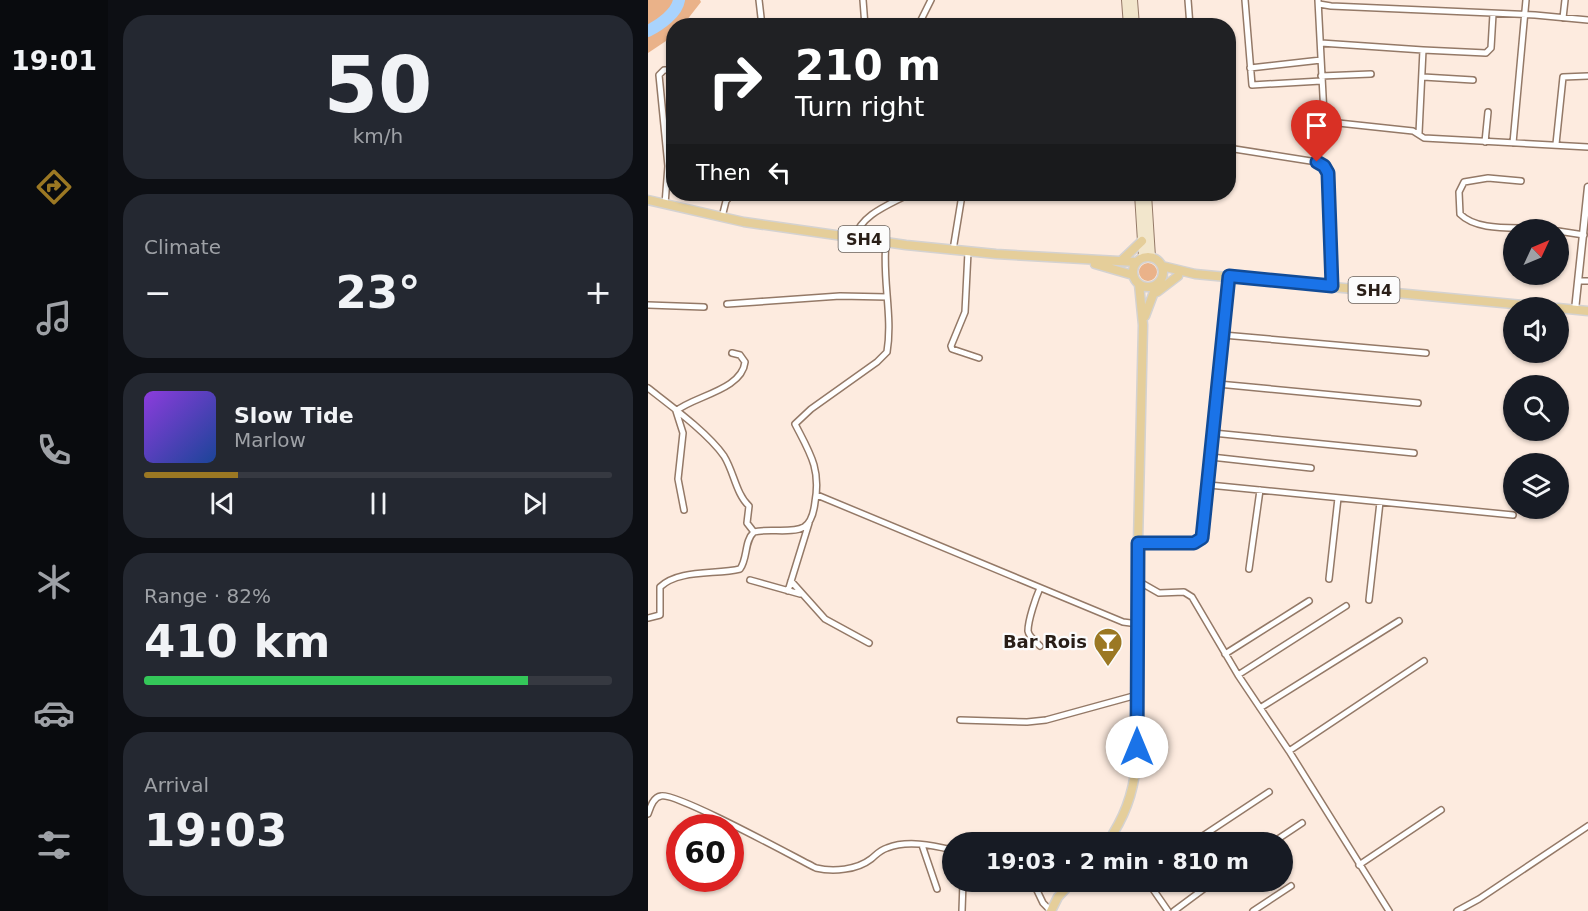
<!DOCTYPE html>
<meta charset="utf-8">
<style>
body{margin:0;font-family:"DejaVu Sans",sans-serif;background:#242831;color:#f1f3f6;height:100vh;display:flex;flex-direction:column;font-size:22px;white-space:nowrap}
*{box-sizing:border-box;margin:0}
p{font-size:20px;color:#9ea1a6}
.icon{flex:none;width:33px;height:33px;fill:none;stroke:currentColor;stroke-width:2;stroke-linecap:round;stroke-linejoin:round}
.map{position:relative;flex:1;overflow:hidden}
.panel{display:flex;flex-direction:column;gap:15px;padding:15px;background:#0d0f14;width:540px}
.panel>*{flex:none}
.banner{position:absolute;left:18px;top:18px;width:570px;height:183px;border-radius:24px;box-shadow:0 2px 4px #0004;background:#202124;color:#fff;overflow:hidden}
.needle{width:39px;rotate:46deg}
.fabs{position:absolute;left:855px;top:219px;display:grid;gap:12px}
.fabs a{display:grid;place-items:center;width:66px;height:66px;border-radius:50%;background:#171b24;box-shadow:0 2px 4px #0004;font-size:30px}
.speed{position:absolute;left:18px;top:814px;display:flex;gap:12px;font-size:30px;font-weight:700;text-align:center}
.speed>*{display:grid;place-content:center;width:78px;height:78px;border-radius:50%;background:#171b24;box-shadow:0 2px 4px #0004;line-height:1}
.speed .limit{border:9px solid #d22;background:#fff;color:#111}
.pin{position:absolute;display:grid;place-items:center;width:51px;height:51px;color:#fff;margin:-62px -26px;border-radius:50% 50% 50% 0;rotate:-45deg;box-shadow:0 0 6px #0007}
.pin .icon{rotate:45deg}
.me{position:absolute;width:66px;margin:-33px;rotate:0deg;stroke-linejoin:round;filter:drop-shadow(0 0 4px #0008)}
.turn{display:flex;align-items:center;gap:21px;height:126px;padding:0 30px;font-size:27px}
.turn .icon{width:78px;height:78px;stroke-width:2.5}
.turn b{display:block;font-size:42px;line-height:51px}
.then{display:flex;align-items:center;height:57px;padding:0 30px;background:#0003;gap:12px;font-size:22px}
.big{font-size:45px;font-weight:600;line-height:1.1}
.panel .widget{flex:1;display:flex;flex-direction:column;justify-content:center;gap:9px;min-width:0;padding:0 21px;border-radius:24px;background:#242831}
.panel .dial{align-items:center;gap:0}
.dial b{font-size:78px;line-height:1}
.song{display:flex;align-items:center;gap:18px}
.cover{width:72px;height:72px;border-radius:9px;background:linear-gradient(135deg,hsl(270 70% 55%),hsl(220 70% 35%))}
.played{height:6px;border-radius:3px;background:linear-gradient(90deg,#9b7823 20%,#363941 20%)}
.keys{display:flex;justify-content:space-around;direction:ltr}
.heat{display:flex;justify-content:space-between;align-items:center;font-size:33px;direction:ltr}
.charge{height:9px;border-radius:4px;background:linear-gradient(90deg,#34c759 82%,#363941 0)}
.trip{position:absolute;left:294px;top:832px;width:351px;height:60px;border-radius:30px;background:#171b24;box-shadow:0 2px 4px #0004;font-weight:600;line-height:60px;text-align:center}
main{display:flex;flex:1;min-height:0}
.tabs{display:flex;flex-direction:column;width:108px;justify-content:space-around;align-items:center;background:#090b0e;color:#9ea1a6}
.tabs .icon{width:42px;height:42px}
.tabs .on{color:#9b7823}
.tabs b{font-size:27px;color:#f1f3f6}
.map>svg:first-child{display:block}
.green{fill:#eab289}
.lines{fill:none;stroke-linecap:round;stroke-linejoin:round}
.river{stroke:#a9d3fd;stroke-width:12}
.minor-casing{stroke:#947967;stroke-width:8}
.tertiary-casing{stroke:#947967;stroke-width:9}
.secondary-casing{stroke:#947967;stroke-width:10}
.primary-casing{stroke:#d4d2d1;stroke-width:11}
.minor{stroke:#fff;stroke-width:5}
.tertiary{stroke:#fff;stroke-width:6}
.secondary{stroke:#f2e6cc;stroke-width:8}
.primary{stroke:#e5ce9a;stroke-width:8}
.route-casing{stroke:#114b97;stroke-width:15}
.route{stroke:#1a73e8;stroke-width:10}
.labels{text-anchor:middle;stroke-width:4.5;stroke-linejoin:round;paint-order:stroke}
.shield{fill:#fcfcfc;stroke:#68615c;stroke-width:1.5}
.shield-label{font-size:16px;font-weight:bold;fill:#291e17}
.poi-label{font-size:18px;font-weight:bold;fill:#291e17;stroke:#fcfcfc;text-anchor:end}
</style>
<main>
<nav class="tabs">
<b>19:01</b>
<svg class="icon on" aria-label="directions" viewBox="0 0 24 24"><path d="M12 3l9 9-9 9-9-9zM9 14v-3h6M13 9l2 2-2 2"/></svg>
<svg class="icon" aria-label="music" viewBox="0 0 24 24"><path d="M9 18V5l10-2v13"/><circle cx="6" cy="18" r="3"/><circle cx="16" cy="16" r="3"/></svg>
<svg class="icon" aria-label="phone" viewBox="0 0 24 24"><path d="M5 4h4l2 5-3 2q2 4 5 5l2-3 5 2v4C11 20 4 13 5 4z"/></svg>
<svg class="icon" aria-label="climate" viewBox="0 0 24 24"><path d="M12 3v18M4 7l16 10M4 17L20 7"/></svg>
<svg class="icon" aria-label="car" viewBox="0 0 24 24"><path d="M5 17H2v-5l4-1 3-4h7l3 4 3 1v5h-3M9 17h6M6 11h13"/><circle cx="7" cy="17" r="2"/><circle cx="17" cy="17" r="2"/></svg>
<svg class="icon" aria-label="filters" viewBox="0 0 24 24"><path d="M4 7h16M4 17h16"/><circle cx="9" cy="7" r="2"/><circle cx="15" cy="17" r="2"/></svg>
</nav>
<section class="panel">
<div class="widget dial"><b>50</b><p>km/h</p></div>
<div class="widget"><p>Climate</p>
<div class="heat"><a>−</a><b class="big">23°</b><a>+</a></div>
</div>
<div class="widget">
<div class="song"><i class="cover"></i><div><b>Slow Tide</b><p>Marlow</p></div></div>
<div class="played"></div>
<div class="keys"><svg class="icon" aria-label="previous" viewBox="0 0 24 24"><path d="M18 5L8 12l10 7zM5 5v14"/></svg><svg class="icon" aria-label="pause" viewBox="0 0 24 24"><path d="M8 5v14M16 5v14"/></svg><svg class="icon" aria-label="next" viewBox="0 0 24 24"><path d="M6 5l10 7-10 7zM19 5v14"/></svg></div>
</div>
<div class="widget"><p>Range · 82%</p><b class="big">410 km</b><div class="charge"></div></div>
<div class="widget"><p>Arrival</p><b class="big">19:03</b></div>
</section>
<div class="map">
<svg width="940" height="911" viewBox="0 0 940 911">
<rect width="100%" height="100%" fill="#fdebdf"/>
<path class="green" d="M 0,0 L 52,0 L 53,2 L 35,25 L 26,26 L 24,37 L 0,53 Z
M491 272a9 9 0 1 1 18 0a9 9 0 1 1-18 0Z"/>
<g class="lines">
<path class="river" d="M 0,31 C 12,25 29,13 31,0"/>
<g class="minor-casing">
<path id="minor" d="M 111,0 L 114,26
M 215,0 L 217,26
M 540,0 L 542,26
M 597,0 L 604,85 L 673,81
M 670,0 L 676,115 L 681,122 L 765,131 L 776,138 L 940,147
M 671,4 L 683,6 L 887,15 L 940,20
M 915,18 L 917,0
M 270,26 L 283,0
M 673,43 L 775,50 L 838,53 L 843,48 L 845,14
M 602,68 L 673,60
M 673,76 L 723,74
M 775,77 L 825,80
M 771,133 L 775,50
M 837,142 L 840,112
M 865,143 L 878,0
M 908,144 L 915,77 L 940,76
M 580,148 L 669,162 L 679,169 L 684,286
M 873,181 L 840,178 L 816,182 L 811,192 L 812,214 C 832,234 875,225 902,230
M 17,204 L 20,166 L 11,75 L 16,70 L 26,70
M 74,217 L 78,201 L 84,194
M 910,231 L 936,235
M 207,237 C 214,214 241,205 261,194
M 305,250 L 314,195
M 320,252 L 317,312 L 303,346 L 304,349 L 331,358
M 931,281 L 940,281
M 79,304 L 192,296 L 239,297
M 0,305 L 56,307
M 575,335 L 778,353
M 570,384 L 770,403
M 0,388 C 23,406 60,433 76,456 C 86,472 88,494 101,506 L 99,523 L 106,532
M 565,433 L 766,453
M 563,457 L 663,468
M 561,485 L 865,515
M 169,495 L 475,622 L 490,624
M 36,510 L 30,479 L 35,433 L 28,411 C 46,396 94,390 97,362 L 92,355 L 84,353
M 490,543 L 549,543 L 556,534 L 581,276
M 601,569 L 612,490
M 681,579 L 690,498
M 102,580 L 152,594
M 143,581 L 177,619 L 221,643
M 490,581 L 511,593 L 536,592 L 544,597 L 590,675 L 641,751 L 741,911
M 392,588 C 388,597 380,620 380,631 C 381,637 388,642 392,646
M 140,591 L 161,523
M 721,600 L 732,502
M 0,618 L 12,615 L 12,587 C 31,569 68,575 92,569 C 100,558 96,541 106,532 C 120,528 144,534 156,527 C 164,522 166,511 167,502 C 173,469 162,453 147,424 L 163,409 L 229,362 L 239,352 C 245,316 234,279 238,242
M 577,654 L 661,601
M 590,675 L 698,606
M 612,708 L 751,621
M 312,720 L 379,722 L 398,720 L 489,695
M 641,751 L 776,661
M 0,814 C 2,808 5,797 13,796 C 28,792 146,857 168,868 C 185,872 209,870 223,859 C 228,855 232,850 239,848 C 259,840 284,845 304,850
M 463,837 L 470,843
M 544,843 L 621,792
M 624,843 L 654,823
M 274,845 L 289,889
M 711,865 L 793,810
M 385,882 L 395,903 L 403,911
M 500,882 L 520,911
M 314,911 L 315,882
M 526,911 L 565,882
M 605,911 L 643,886
M 809,911 L 831,899 L 940,826"/>
</g>
<g class="tertiary-casing">
<path id="tertiary" d="M 927,310 L 940,187"/>
</g>
<g class="secondary-casing">
<path id="secondary" d="M 478,0 L 480,26
M 485,0 L 487,26
M 491,194 L 495,257
M 499,194 L 503,257"/>
</g>
<g class="primary-casing">
<path id="primary" d="M 0,200 L 96,222 L 258,245 L 348,254 L 488,262
M485 272a15 15 0 1 1 30 0a15 15 0 1 1-30 0Z
M 473,261 L 494,241
M 447,264 L 485,275
M 514,266 L 547,274 L 906,308
M 509,292 L 530,276
M 910,308 L 940,311
M 497,316 L 509,284
M 459,843 C 476,818 485,795 488,765 L 490,543 L 495,325 L 491,284
M 403,911 L 410,897 L 424,882"/>
</g>
<use href="#minor" class="minor"/>
<use href="#tertiary" class="tertiary"/>
<use href="#secondary" class="secondary"/>
<use href="#primary" class="primary"/>
</g>
<g class="lines">
<g class="route-casing">
<path id="route" d="M 489,747 L 490,543 L 546,543 L 554,538 L 581,276 L 684,286 L 680,173 L 676,166 L 669,162"/>
</g>
<use href="#route" class="route"/>
</g>
<defs>
<g id="bar-pin" transform="scale(1.5)"><path d="M0 17L-7.5 6A9.5 9.5 0 1 1 7.5 6Z" fill="#9b7823" stroke="#fcfcfc"/><path d="M-6-5H6L.8 .8V4.5H3.5V6h-7V4.5H-.8V.8Z" fill="#fff"/></g>
</defs>
<g fill-rule="evenodd">
<use href="#bar-pin" x="460" y="642"/>
</g>
<g class="labels">
<g class="shield">
<rect x="190.5" y="226" width="51" height="26" rx="4.5"/>
<rect x="700.5" y="277" width="51" height="26" rx="4.5"/>
</g>
<g class="shield-label">
<text x="216" y="245">SH4</text>
<text x="726" y="296">SH4</text>
</g>
<g class="poi-label">
<text x="439" y="648">Bar Rois</text>
</g>
</g>
</svg>
<div class="fabs">
<a><svg class="needle" viewBox="-14 -14 28 28"><path d="M0-13l5 13h-10z" fill="#e53935"/><path d="M0 13l5-13h-10z" fill="#9ea1a6"/></svg></a>
<a><svg class="icon" aria-label="sound" viewBox="0 0 24 24"><path d="M4 9h4l5-4v14l-5-4H4zM17 9q2 3 0 6"/></svg></a>
<a><svg class="icon" aria-label="search" viewBox="0 0 24 24"><circle cx="10" cy="10" r="6"/><path d="M15 15l6 6"/></svg></a>
<a><svg class="icon" aria-label="layers" viewBox="0 0 24 24"><path d="M12 4l9 5-9 5-9-5zM3 14l9 5 9-5"/></svg></a>
</div>
<div class="speed"><div class="limit">60</div></div>
<div class="pin" style="left:669px;top:162px;background:#d93025"><svg class="icon" aria-label="arrive" viewBox="0 0 24 24"><path d="M6 21V4h12l-3 4 3 4H6"/></svg></div>
<svg class="me" style="left:489px;top:747px" viewBox="-20 -20 40 40"><circle r="19" fill="#fff"/><path d="M0-13L10 11 0 6-10 11z" fill="#1a73e8"/></svg>
<div class="trip">19:03 · 2 min · 810 m</div>
<div class="banner">
<div class="turn"><svg class="icon" aria-label="right" viewBox="0 0 24 24"><path d="M7 20v-9h11M14 6l5 5-5 5"/></svg><div><b>210 m</b>Turn right</div></div>
<div class="then">Then<svg class="icon" aria-label="left" viewBox="0 0 24 24"><path d="M17 20v-9H6M10 6l-5 5 5 5"/></svg></div>
</div>
</div>
</main>
